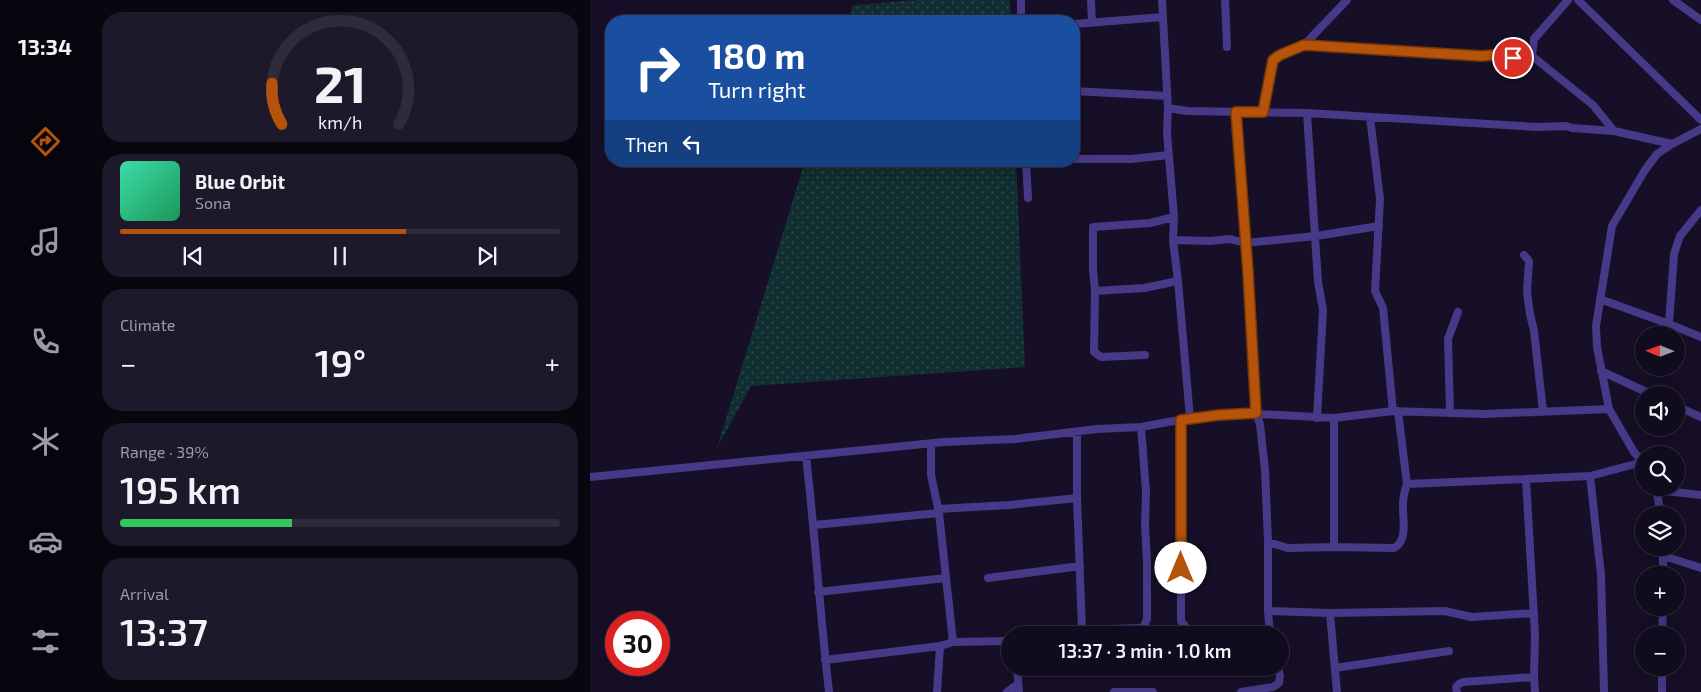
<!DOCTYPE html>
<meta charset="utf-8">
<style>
body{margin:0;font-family:"Exo 2",sans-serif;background:#1e192a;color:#f1f3f6;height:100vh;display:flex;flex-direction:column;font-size:19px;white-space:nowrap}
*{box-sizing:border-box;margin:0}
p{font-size:16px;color:#9c9ba4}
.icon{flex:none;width:28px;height:28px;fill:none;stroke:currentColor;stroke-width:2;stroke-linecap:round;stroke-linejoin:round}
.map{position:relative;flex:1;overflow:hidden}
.drawer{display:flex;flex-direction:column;gap:12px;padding:12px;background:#090610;width:500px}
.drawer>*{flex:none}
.top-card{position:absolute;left:15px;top:15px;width:475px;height:152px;border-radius:20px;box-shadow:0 5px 20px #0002,0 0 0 1px #302b3b;background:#1a4fa0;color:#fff;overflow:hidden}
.needle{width:32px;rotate:271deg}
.controls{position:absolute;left:1045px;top:326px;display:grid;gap:10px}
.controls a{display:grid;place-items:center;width:50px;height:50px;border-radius:50%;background:#100b1d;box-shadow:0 5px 20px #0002,0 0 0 1px #302b3b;font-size:25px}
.speed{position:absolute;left:15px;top:611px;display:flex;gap:10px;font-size:25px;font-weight:700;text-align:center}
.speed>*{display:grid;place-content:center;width:65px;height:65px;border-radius:50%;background:#100b1d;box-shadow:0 5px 20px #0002,0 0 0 1px #302b3b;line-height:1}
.speed .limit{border:8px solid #d22;background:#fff;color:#111}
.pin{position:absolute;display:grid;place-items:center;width:42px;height:42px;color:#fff;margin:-21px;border:2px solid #fff;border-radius:50%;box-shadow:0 1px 5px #0007}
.me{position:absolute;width:55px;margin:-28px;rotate:0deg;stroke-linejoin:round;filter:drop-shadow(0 0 4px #0008)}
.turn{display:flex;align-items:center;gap:18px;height:105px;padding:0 20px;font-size:22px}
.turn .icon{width:65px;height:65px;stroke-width:2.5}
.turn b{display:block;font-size:35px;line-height:42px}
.then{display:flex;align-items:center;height:48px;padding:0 20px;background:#0003;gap:10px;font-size:19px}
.big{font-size:38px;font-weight:600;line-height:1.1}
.drawer .tile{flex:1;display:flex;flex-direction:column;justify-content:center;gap:8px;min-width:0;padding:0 18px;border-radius:20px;background:#1e192a}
.drawer .dial{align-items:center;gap:0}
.dial svg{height:130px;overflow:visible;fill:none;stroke:#302b3b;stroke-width:7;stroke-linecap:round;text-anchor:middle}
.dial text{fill:#f1f3f6;stroke:none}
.song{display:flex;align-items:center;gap:15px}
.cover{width:60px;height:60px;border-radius:8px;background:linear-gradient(135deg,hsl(160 70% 55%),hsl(150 70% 35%))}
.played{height:5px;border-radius:2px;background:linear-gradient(90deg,#b45309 65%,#302b3b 65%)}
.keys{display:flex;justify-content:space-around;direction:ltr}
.heat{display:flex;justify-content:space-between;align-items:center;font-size:28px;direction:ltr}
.charge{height:8px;border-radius:4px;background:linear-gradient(90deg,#34c759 39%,#302b3b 0)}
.trip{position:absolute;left:411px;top:626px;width:288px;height:50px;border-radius:25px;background:#100b1d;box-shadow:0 5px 20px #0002,0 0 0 1px #302b3b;font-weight:600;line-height:50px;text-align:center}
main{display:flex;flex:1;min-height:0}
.tab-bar{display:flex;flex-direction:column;width:90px;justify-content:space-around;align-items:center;background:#06040c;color:#9c9ba4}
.tab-bar .icon{width:35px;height:35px}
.tab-bar .selected{color:#b45309}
.tab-bar b{font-size:22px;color:#f1f3f6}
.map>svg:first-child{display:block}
.grass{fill:url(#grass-dots)}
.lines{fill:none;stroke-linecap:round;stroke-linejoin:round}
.minor{stroke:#463987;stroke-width:8}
.route-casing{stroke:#753606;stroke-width:12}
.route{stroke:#b45309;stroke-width:9}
</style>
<main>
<nav class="tab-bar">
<b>13:34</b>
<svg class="icon selected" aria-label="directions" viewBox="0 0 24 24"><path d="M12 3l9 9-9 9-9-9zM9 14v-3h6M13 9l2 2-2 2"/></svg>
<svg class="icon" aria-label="music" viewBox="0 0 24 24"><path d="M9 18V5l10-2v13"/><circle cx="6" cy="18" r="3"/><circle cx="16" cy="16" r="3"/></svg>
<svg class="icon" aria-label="phone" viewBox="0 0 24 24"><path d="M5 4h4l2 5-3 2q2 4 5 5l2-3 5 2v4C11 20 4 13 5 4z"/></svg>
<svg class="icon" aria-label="climate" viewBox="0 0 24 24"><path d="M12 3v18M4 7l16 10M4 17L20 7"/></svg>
<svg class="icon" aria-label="car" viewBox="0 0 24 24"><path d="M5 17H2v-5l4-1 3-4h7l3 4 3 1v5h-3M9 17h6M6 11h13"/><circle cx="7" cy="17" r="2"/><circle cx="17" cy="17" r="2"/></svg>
<svg class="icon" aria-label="filters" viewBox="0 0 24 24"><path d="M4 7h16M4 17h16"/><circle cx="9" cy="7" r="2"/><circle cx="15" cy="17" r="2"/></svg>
</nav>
<section class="drawer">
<div class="tile dial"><svg viewBox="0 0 100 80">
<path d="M14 69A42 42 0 1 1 86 69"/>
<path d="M14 69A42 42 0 0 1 8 44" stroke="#b45309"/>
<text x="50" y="56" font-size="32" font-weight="700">21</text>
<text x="50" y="72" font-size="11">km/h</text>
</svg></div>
<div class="tile">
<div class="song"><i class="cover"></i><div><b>Blue Orbit</b><p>Sona</p></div></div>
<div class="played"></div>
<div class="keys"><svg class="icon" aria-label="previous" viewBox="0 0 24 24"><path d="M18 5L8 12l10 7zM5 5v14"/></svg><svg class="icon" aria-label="pause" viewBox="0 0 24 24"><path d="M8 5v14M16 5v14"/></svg><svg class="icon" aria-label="next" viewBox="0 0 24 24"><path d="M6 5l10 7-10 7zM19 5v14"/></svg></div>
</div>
<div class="tile"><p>Climate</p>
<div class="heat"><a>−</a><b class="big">19°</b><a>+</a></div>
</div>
<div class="tile"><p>Range · 39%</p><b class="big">195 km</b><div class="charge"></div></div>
<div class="tile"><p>Arrival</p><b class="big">13:37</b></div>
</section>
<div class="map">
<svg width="1111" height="692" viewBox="0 0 1111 692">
<defs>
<pattern id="grass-dots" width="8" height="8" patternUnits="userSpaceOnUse" patternTransform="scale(1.25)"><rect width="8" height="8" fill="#112e31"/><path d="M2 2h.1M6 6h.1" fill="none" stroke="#334b50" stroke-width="1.8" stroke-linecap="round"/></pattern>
</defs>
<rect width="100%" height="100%" fill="#160f27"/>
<path class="grass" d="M 327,0 L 420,0 L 421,21 L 258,21 L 263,5 Z
M 215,161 L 426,161 L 435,367 L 161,386 L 127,448 Z"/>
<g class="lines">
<path class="minor" d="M 431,0 L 431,21
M 501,0 L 502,23
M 572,0 L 578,108 L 577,133 L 584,217 L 583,240 L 588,281 L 600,418
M 635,0 L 637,47
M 988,0 L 1111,120
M 1083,0 L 1111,20
M 484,24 L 573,17
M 714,45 L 757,0
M 942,56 L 944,39 L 978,0
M 484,91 L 577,96
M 578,108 L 597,111 L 717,113 L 947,127 L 976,126 L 982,128 L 1024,131 L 1082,144
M 645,112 L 658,272 L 664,392 L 666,413 L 670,424 L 675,470 L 678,542 L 678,611 L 680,635
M 673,112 L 683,60 L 690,55 L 714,45 L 891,56 C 907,55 928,61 942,56 L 1003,105 L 1024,131
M 717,113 L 728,282 L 733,310 L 727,418
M 780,117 L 790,199 L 785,291 L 793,308 L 803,411
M 484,159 L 541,159 L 579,155
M 436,161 L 438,198
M 583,240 L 620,241 L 640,239 L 655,243 L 726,236 L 789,226
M 934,255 L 939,261 L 937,292 L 940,314 L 944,331 L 953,411
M 505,291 L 554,288 L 588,281
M 1010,299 L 1079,324 L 1111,337
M 1079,324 L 1084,254 L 1090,236 L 1111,210
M 555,355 L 511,357 L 504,352 L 505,291 L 503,270 L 503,227 L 560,223 L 584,217
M 1011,371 L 1063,395
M 1086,406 L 1111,417
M 808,411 L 817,484
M 860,413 L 858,339 L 868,312
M 591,420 L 591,621 L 598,630 L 641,634
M 341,444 L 341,475 L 349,513 L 363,642
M 216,456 C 225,535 230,613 239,692
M 1054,463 L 1044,452 L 1019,409 L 1007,347 L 1006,326 L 1022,226 L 1055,170 L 1067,154 L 1082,144 L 1111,129
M 1000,476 L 1011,575 L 1014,692
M 0,477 L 354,442 L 425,439 L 507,429 L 551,427 L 600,418 L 650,413 L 744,418 L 803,411 L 894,414 L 1019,409
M 1066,488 L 1071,515
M 1067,490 L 1111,495
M 348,509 L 419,505 L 487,498
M 224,525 L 349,513
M 678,542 L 698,548 L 744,547 L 804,548 C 819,540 812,517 813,503 C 813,497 815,490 817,484 L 936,479
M 744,547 L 744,418
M 1074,556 L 1111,568
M 1073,575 L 1073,548
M 398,578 L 490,566
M 228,592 L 356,578
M 678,611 L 740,613 L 855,611 L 881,617 L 944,613
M 740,613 L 747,692
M 492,630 L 550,628 L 554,626 L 557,619 L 557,561 L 555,526 L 556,491 L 551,427
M 463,635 L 492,630 L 487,498 L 487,432
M 1072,635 L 1073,608
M 235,660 L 350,646 L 363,642 L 420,641
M 427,668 L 429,692
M 745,668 L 859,651
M 1072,668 L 1072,692
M 347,692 L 350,646
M 417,692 L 428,684
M 524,692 L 563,692
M 651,692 L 683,687 L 689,683 L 690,675 L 688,668
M 867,692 L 866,687 L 869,684 L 873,682 L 944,677
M 945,692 L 944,677 L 945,635 L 936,479 L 1000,476 L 1053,462"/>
</g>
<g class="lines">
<g class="route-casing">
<path id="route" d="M 591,568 L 591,420 L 629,415 L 666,413 L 658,272 L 646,112 L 673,112 L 683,60 L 690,55 L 714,45 L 891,56 L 905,55 L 923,58"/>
</g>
<use href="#route" class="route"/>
</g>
</svg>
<div class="controls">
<a><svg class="needle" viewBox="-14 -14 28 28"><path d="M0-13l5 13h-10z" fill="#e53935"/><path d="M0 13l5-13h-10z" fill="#9c9ba4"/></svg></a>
<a><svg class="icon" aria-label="sound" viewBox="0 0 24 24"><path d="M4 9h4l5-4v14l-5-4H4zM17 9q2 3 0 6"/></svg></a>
<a><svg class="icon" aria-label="search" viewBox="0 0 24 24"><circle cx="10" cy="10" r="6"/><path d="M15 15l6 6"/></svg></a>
<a><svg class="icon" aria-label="layers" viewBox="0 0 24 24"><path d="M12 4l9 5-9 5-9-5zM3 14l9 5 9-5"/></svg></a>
<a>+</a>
<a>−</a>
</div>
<div class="speed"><div class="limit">30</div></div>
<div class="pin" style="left:923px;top:58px;background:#d93025"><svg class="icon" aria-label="arrive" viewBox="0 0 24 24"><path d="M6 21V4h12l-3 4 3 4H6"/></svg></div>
<svg class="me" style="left:591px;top:568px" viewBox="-20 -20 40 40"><circle r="19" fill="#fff"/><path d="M0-13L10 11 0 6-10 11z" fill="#b45309"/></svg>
<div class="trip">13:37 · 3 min · 1.0 km</div>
<div class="top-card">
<div class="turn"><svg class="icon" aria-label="right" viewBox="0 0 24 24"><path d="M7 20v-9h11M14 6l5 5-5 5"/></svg><div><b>180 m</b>Turn right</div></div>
<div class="then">Then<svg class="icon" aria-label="left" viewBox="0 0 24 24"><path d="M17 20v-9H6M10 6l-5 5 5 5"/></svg></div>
</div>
</div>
</main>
